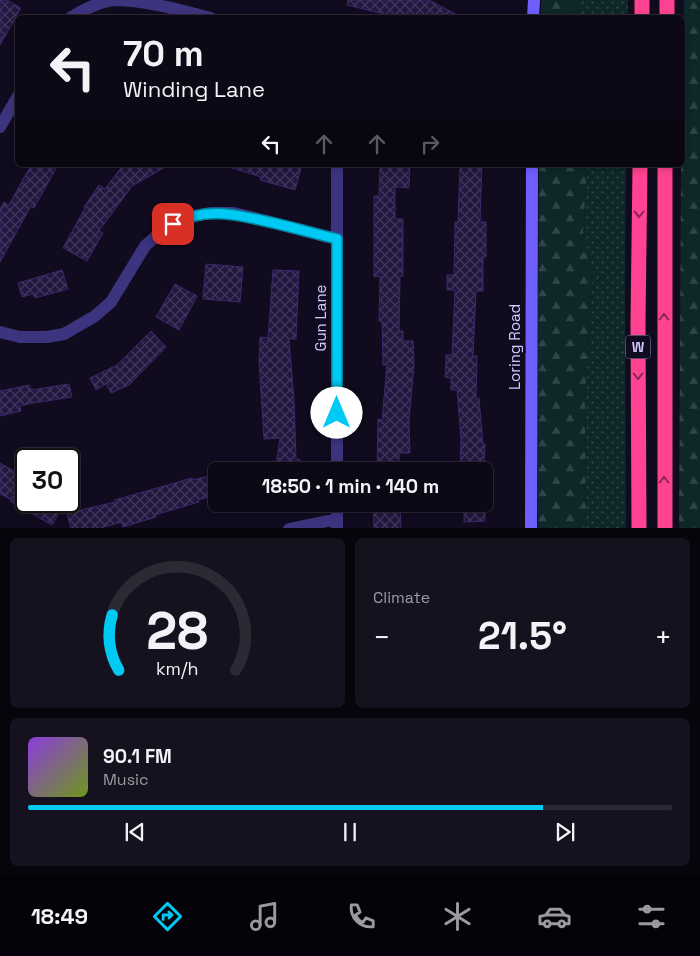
<!DOCTYPE html>
<meta charset="utf-8">
<style>
body{margin:0;font-family:"Space Grotesk",sans-serif;background:#15111f;color:#f1f3f6;height:100vh;display:flex;flex-direction:column;font-size:19px;white-space:nowrap}
*{box-sizing:border-box;margin:0}
p{font-size:16px;color:#9a9aa1}
.icon{flex:none;width:28px;height:28px;fill:none;stroke:currentColor;stroke-width:2;stroke-linecap:round;stroke-linejoin:round}
.map{position:relative;height:528px;overflow:hidden}
.drawer{display:flex;flex-direction:column;gap:10px;padding:10px;background:#07040c;flex:1}
.drawer>*{flex:none}
.guide{position:absolute;left:15px;top:15px;width:670px;height:152px;border-radius:8px;box-shadow:0 2px 8px #0003,0 0 0 1px #2c2935;background:#0c0816;color:#f1f3f6;overflow:hidden}
.speed{position:absolute;left:15px;top:448px;display:flex;gap:10px;font-size:25px;font-weight:700;text-align:center}
.speed>*{display:grid;place-content:center;width:65px;height:65px;border-radius:50%;background:#0c0816;box-shadow:0 2px 8px #0003,0 0 0 1px #2c2935;line-height:1}
.speed .limit{border:2px solid #111;border-radius:8px;background:#fff;color:#111}
.pin{position:absolute;display:grid;place-items:center;width:42px;height:42px;color:#fff;margin:-21px;border-radius:10px;box-shadow:0 2px 8px #0006}
.me{position:absolute;width:55px;margin:-28px;rotate:0deg;stroke-linejoin:round;filter:drop-shadow(0 0 4px #0008)}
.turn{display:flex;align-items:center;gap:18px;height:105px;padding:0 25px;font-size:22px}
.turn .icon{width:65px;height:65px;stroke-width:2.5}
.turn b{display:block;font-size:35px;line-height:42px}
.lanes{display:flex;align-items:center;height:48px;padding:0 25px;background:#0003;justify-content:center;gap:25px;direction:ltr}
.lanes .off{opacity:.35}
.big{font-size:38px;font-weight:700;line-height:1.1}
.drawer .widget{flex:1;display:flex;flex-direction:column;justify-content:center;gap:8px;min-width:0;padding:0 18px;border-radius:8px;background:#15111f}
.drawer .dial{align-items:center;gap:0}
.dial svg{height:130px;overflow:visible;fill:none;stroke:#2c2935;stroke-width:7;stroke-linecap:round;text-anchor:middle}
.dial text{fill:#f1f3f6;stroke:none}
.song{display:flex;align-items:center;gap:15px}
.cover{width:60px;height:60px;border-radius:8px;background:linear-gradient(135deg,hsl(270 70% 55%),hsl(80 70% 35%))}
.played{height:5px;border-radius:2px;background:linear-gradient(90deg,#00c9f3 80%,#2c2935 80%)}
.keys{display:flex;justify-content:space-around;direction:ltr}
.heat{display:flex;justify-content:space-between;align-items:center;font-size:28px;direction:ltr}
.drawer .tiles{flex:1;display:grid;gap:10px;grid-template-columns:1fr 1fr}
.widget:last-child{grid-column:span 2}
.trip{position:absolute;left:208px;top:462px;width:285px;height:50px;border-radius:8px;background:#0c0816;box-shadow:0 2px 8px #0003,0 0 0 1px #2c2935;font-weight:700;line-height:50px;text-align:center}
.dock{display:flex;height:80px;justify-content:space-around;align-items:center;background:#050309;color:#9a9aa1}
.dock .icon{width:35px;height:35px}
.dock .current{color:#00c9f3}
.dock b{font-size:22px;color:#f1f3f6}
.map>svg:first-child{display:block}
.grass{fill:url(#grass-dots)}
.forest{fill:url(#forest-firs)}
.building{fill:url(#building-cross-hatch);stroke:#3a286c}
.lines{fill:none;stroke-linecap:round;stroke-linejoin:round}
.street{stroke:#3d347f;stroke-width:12}
.secondary{stroke:#6f5fff;stroke-width:12}
.highway{stroke:#ff4390;stroke-width:15}
.oneway{stroke:#882757}
.route-casing{stroke:#00839e;stroke-width:12}
.route{stroke:#00c9f3;stroke-width:9}
.labels{text-anchor:middle;stroke-width:5;stroke-linejoin:round;paint-order:stroke}
.shield{fill:#100b1e;stroke:#988fbc;stroke-width:1}
.shield-label{font-size:14px;font-weight:bold;fill:#d2c8ff}
.street-label{font-size:15px;fill:#d2c8ff;stroke:#100b1e}
</style>
<div class="map">
<svg width="700" height="529" viewBox="0 0 700 529">
<defs>
<pattern id="grass-dots" width="8" height="8" patternUnits="userSpaceOnUse" patternTransform="scale(1.25)"><rect width="8" height="8" fill="#0e2728"/><path d="M2 2h.1M6 6h.1" fill="none" stroke="#304548" stroke-width="1.8" stroke-linecap="round"/></pattern>
<pattern id="forest-firs" width="22" height="20" patternUnits="userSpaceOnUse" patternTransform="scale(1.25)"><rect width="22" height="20" fill="#0e2728"/><path d="M5 1l3.5 6h-7zM16 11l3.5 6h-7z" fill="#304548"/></pattern>
<pattern id="building-cross-hatch" width="8" height="8" patternUnits="userSpaceOnUse" patternTransform="scale(1.25)"><rect width="8" height="8" fill="#22173f"/><path d="M0 0l8 8M0 8l8-8" fill="none" stroke="#41375c"/></pattern>
</defs>
<rect width="100%" height="100%" fill="#100b1e"/>
<path class="grass" d="M 580,0 L 628,0 L 628,17 L 580,17 Z
M 587,165 L 626,165 L 625,282 L 626,528 L 586,528 L 585,397 L 593,269 L 583,237 Z"/>
<path class="forest" d="M 541,0 L 580,0 L 580,17 L 541,17 Z
M 684,0 L 700,0 L 700,529 L 679,528 L 681,165 L 682,165 Z
M 539,165 L 587,165 L 583,236 L 593,269 L 585,397 L 586,528 L 538,529 L 537,424 Z"/>
<path class="building" d="M 0,0 L 7,0 L 21,8 L 0,45 Z
M 348,0 L 429,0 L 463,18 L 400,18 L 347,5 Z
M 31,165 L 58,165 L 34,208 L 31,206 L 0,262 L 0,209 L 4,202 L 9,205 Z
M 123,165 L 169,165 L 132,186 L 99,231 L 103,233 L 87,261 L 63,248 L 85,208 L 84,207 L 99,185 L 105,189 Z
M 232,165 L 302,165 L 295,190 L 260,180 L 261,177 L 232,168 Z
M 380,165 L 410,165 L 409,188 L 395,187 L 395,219 L 403,219 L 403,276 L 400,276 L 399,331 L 403,331 L 403,341 L 413,341 L 414,365 L 409,420 L 410,453 L 399,453 L 399,471 L 377,471 L 378,419 L 382,420 L 387,365 L 383,365 L 382,321 L 379,321 L 380,276 L 374,277 L 374,196 L 379,196 Z
M 460,165 L 482,165 L 480,222 L 486,222 L 486,257 L 483,257 L 483,291 L 476,291 L 473,356 L 477,356 L 476,399 L 479,398 L 483,444 L 485,444 L 484,471 L 460,471 L 461,439 L 457,390 L 451,390 L 451,378 L 445,377 L 446,355 L 452,355 L 455,290 L 447,290 L 447,275 L 454,275 L 455,222 L 458,222 Z
M 206,264 L 243,267 L 240,302 L 203,299 Z
M 62,270 L 68,289 L 35,298 L 33,294 L 22,297 L 18,283 Z
M 273,270 L 299,271 L 296,339 L 289,339 L 294,400 L 296,459 L 300,460 L 299,471 L 275,471 L 280,438 L 264,439 L 259,360 L 260,337 L 268,338 Z
M 175,284 L 197,296 L 179,330 L 156,317 Z
M 151,331 L 166,347 L 129,385 L 111,393 L 106,384 L 96,390 L 90,378 L 117,365 Z
M 69,384 L 72,397 L 33,403 L 20,406 L 21,411 L 0,416 L 0,391 L 29,385 L 31,390 Z
M 0,463 L 26,478 L 15,501 L 66,501 L 52,525 L 10,501 L 14,501 L 0,494 Z
M 216,474 L 216,495 L 198,500 L 199,502 L 155,515 L 156,517 L 123,527 L 121,522 L 97,529 L 71,529 L 65,505 L 77,511 L 115,502 L 115,500 L 192,478 L 193,480 Z
M 464,504 L 485,504 L 485,521 L 464,522 Z
M 400,505 L 401,529 L 374,529 L 373,506 Z"/>
<g class="lines">
<path class="street" d="M 70,18 C 83,10 98,2 113,0 C 146,0 179,10 211,18
M 0,127 L 18,96
M 0,332 L 20,337 L 47,337 L 64,334 L 95,316 L 111,302 L 145,246 L 163,230 L 183,219 L 209,213 L 234,213 L 337,239
M 337,471 L 337,165
M 289,529 L 337,519
M 337,529 L 337,504"/>
<path class="secondary" d="M 533,18 L 534,0
M 531,529 L 532,165"/>
<path class="highway" d="M 642,18 L 642,0
M 667,18 L 667,0
M 639,529 L 638,323 L 640,165
M 665,529 L 665,165"/>
</g>
<defs><path id="oneway-chevron" d="M-2-3.5L2.5 0L-2 3.5" fill="none" stroke-width="1.6" stroke-linecap="round" stroke-linejoin="round" transform="scale(1.25)"/></defs>
<g class="oneway">
<use href="#oneway-chevron" transform="translate(639 214) rotate(91)"/>
<use href="#oneway-chevron" transform="translate(664 317) rotate(-90)"/>
<use href="#oneway-chevron" transform="translate(638 376) rotate(90)"/>
<use href="#oneway-chevron" transform="translate(664 480) rotate(-90)"/>
</g>
<g class="lines">
<g class="route-casing">
<path id="route" d="M 173,224 C 207,206 238,215 274,223 C 295,228 316,234 337,239 L 337,413"/>
</g>
<use href="#route" class="route"/>
</g>
<g class="labels">
<rect class="shield" x="625.5" y="335.5" width="25" height="23" rx="4"/>
<g class="shield-label">
<text x="638" y="352">W</text>
</g>
<g class="street-label">
<text transform="translate(321 318) rotate(-90)" y="5">Gun Lane</text>
<text transform="translate(515 347) rotate(-90)" y="5">Loring Road</text>
</g>
</g>
</svg>
<div class="speed"><div class="limit">30</div></div>
<div class="pin" style="left:173px;top:224px;background:#d93025"><svg class="icon" aria-label="arrive" viewBox="0 0 24 24"><path d="M6 21V4h12l-3 4 3 4H6"/></svg></div>
<svg class="me" style="left:337px;top:413px" viewBox="-20 -20 40 40"><circle r="19" fill="#fff"/><path d="M0-13L10 11 0 6-10 11z" fill="#00c9f3"/></svg>
<div class="trip">18:50 · 1 min · 140 m</div>
<div class="guide">
<div class="turn"><svg class="icon" aria-label="left" viewBox="0 0 24 24"><path d="M17 20v-9H6M10 6l-5 5 5 5"/></svg><div><b>70 m</b>Winding Lane</div></div>
<div class="lanes"><svg class="icon" aria-label="left" viewBox="0 0 24 24"><path d="M17 20v-9H6M10 6l-5 5 5 5"/></svg><svg class="icon off" aria-label="ahead" viewBox="0 0 24 24"><path d="M12 20V5M6 11l6-6 6 6"/></svg><svg class="icon off" aria-label="ahead" viewBox="0 0 24 24"><path d="M12 20V5M6 11l6-6 6 6"/></svg><svg class="icon off" aria-label="right" viewBox="0 0 24 24"><path d="M7 20v-9h11M14 6l5 5-5 5"/></svg></div>
</div>
</div>
<section class="drawer">
<div class="tiles">
<div class="widget dial"><svg viewBox="0 0 100 80">
<path d="M14 69A42 42 0 1 1 86 69"/>
<path d="M14 69A42 42 0 0 1 10 35" stroke="#00c9f3"/>
<text x="50" y="56" font-size="32" font-weight="700">28</text>
<text x="50" y="72" font-size="11">km/h</text>
</svg></div>
<div class="widget"><p>Climate</p>
<div class="heat"><a>−</a><b class="big">21.5°</b><a>+</a></div>
</div>
<div class="widget">
<div class="song"><i class="cover"></i><div><b>90.1 FM</b><p>Music</p></div></div>
<div class="played"></div>
<div class="keys"><svg class="icon" aria-label="previous" viewBox="0 0 24 24"><path d="M18 5L8 12l10 7zM5 5v14"/></svg><svg class="icon" aria-label="pause" viewBox="0 0 24 24"><path d="M8 5v14M16 5v14"/></svg><svg class="icon" aria-label="next" viewBox="0 0 24 24"><path d="M6 5l10 7-10 7zM19 5v14"/></svg></div>
</div>
</div>
</section>
<nav class="dock">
<b>18:49</b>
<svg class="icon current" aria-label="directions" viewBox="0 0 24 24"><path d="M12 3l9 9-9 9-9-9zM9 14v-3h6M13 9l2 2-2 2"/></svg>
<svg class="icon" aria-label="music" viewBox="0 0 24 24"><path d="M9 18V5l10-2v13"/><circle cx="6" cy="18" r="3"/><circle cx="16" cy="16" r="3"/></svg>
<svg class="icon" aria-label="phone" viewBox="0 0 24 24"><path d="M5 4h4l2 5-3 2q2 4 5 5l2-3 5 2v4C11 20 4 13 5 4z"/></svg>
<svg class="icon" aria-label="climate" viewBox="0 0 24 24"><path d="M12 3v18M4 7l16 10M4 17L20 7"/></svg>
<svg class="icon" aria-label="car" viewBox="0 0 24 24"><path d="M5 17H2v-5l4-1 3-4h7l3 4 3 1v5h-3M9 17h6M6 11h13"/><circle cx="7" cy="17" r="2"/><circle cx="17" cy="17" r="2"/></svg>
<svg class="icon" aria-label="filters" viewBox="0 0 24 24"><path d="M4 7h16M4 17h16"/><circle cx="9" cy="7" r="2"/><circle cx="15" cy="17" r="2"/></svg>
</nav>
